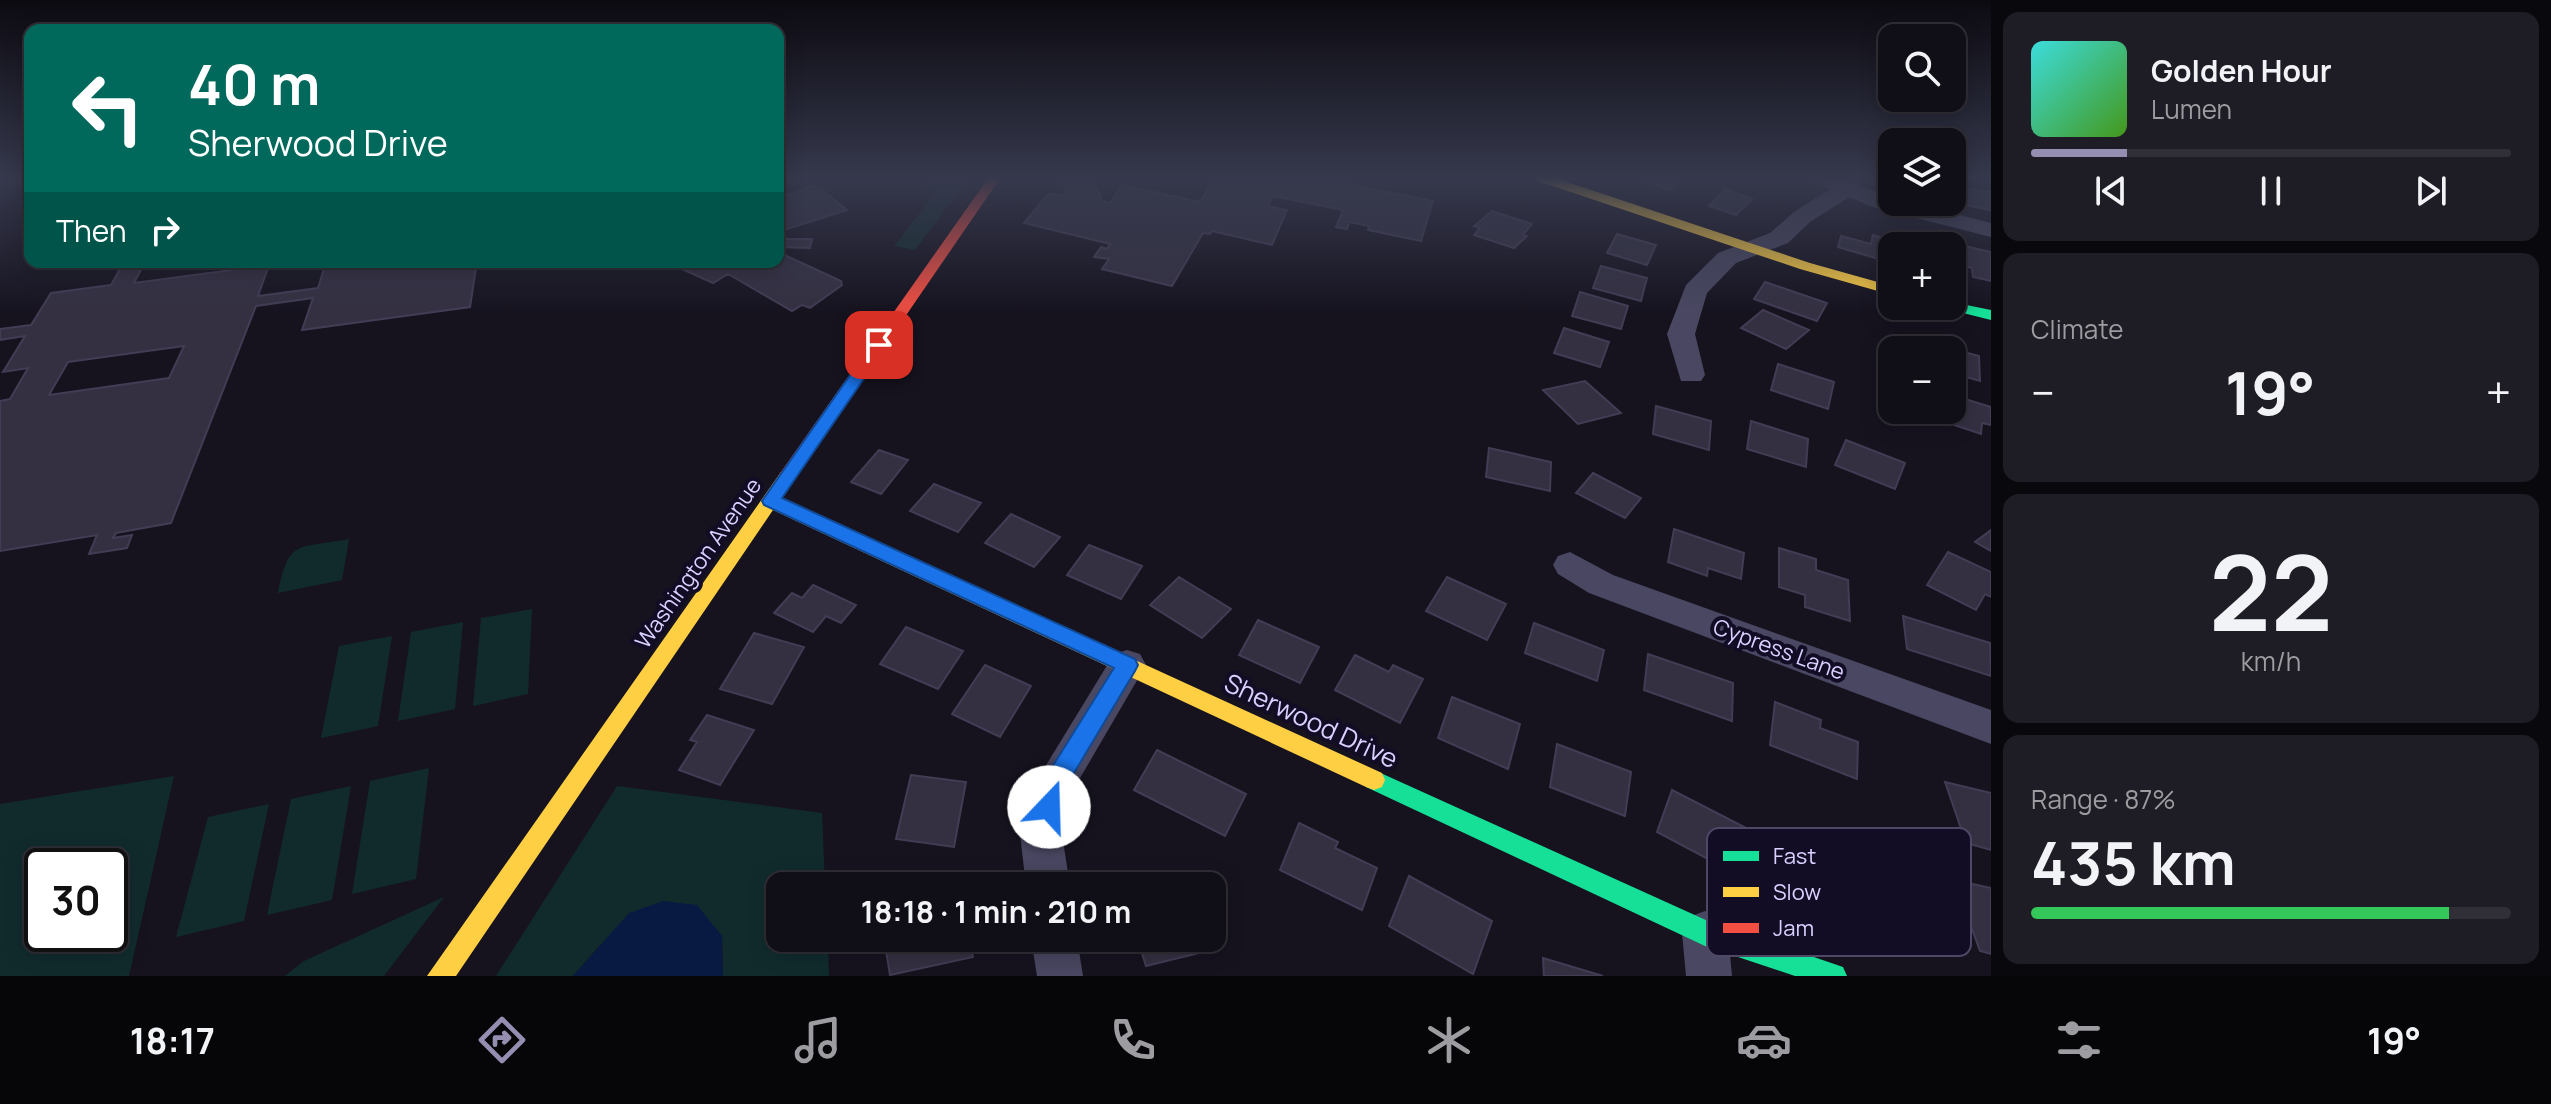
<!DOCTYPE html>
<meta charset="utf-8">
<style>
body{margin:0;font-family:Manrope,sans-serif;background:#1e1c24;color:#f1f3f6;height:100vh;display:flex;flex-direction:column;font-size:30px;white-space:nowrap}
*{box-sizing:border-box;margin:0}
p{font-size:26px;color:#9c9ca1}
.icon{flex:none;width:44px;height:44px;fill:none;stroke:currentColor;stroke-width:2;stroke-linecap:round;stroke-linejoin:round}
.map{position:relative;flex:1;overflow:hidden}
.panel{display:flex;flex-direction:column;gap:12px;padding:12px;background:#09080d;width:560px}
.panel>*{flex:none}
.guide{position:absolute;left:24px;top:24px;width:760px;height:244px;border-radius:16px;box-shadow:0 4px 20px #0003,0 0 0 2px #302e36;background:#00695c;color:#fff;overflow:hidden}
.buttons{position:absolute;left:1878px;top:24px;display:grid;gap:16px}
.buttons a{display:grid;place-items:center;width:88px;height:88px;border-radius:16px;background:#100e17;box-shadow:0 4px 20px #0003,0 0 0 2px #302e36;font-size:40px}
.speed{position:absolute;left:24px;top:848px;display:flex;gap:16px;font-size:40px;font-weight:700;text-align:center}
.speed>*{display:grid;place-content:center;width:104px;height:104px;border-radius:50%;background:#100e17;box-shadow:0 4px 20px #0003,0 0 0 2px #302e36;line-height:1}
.speed .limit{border:4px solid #111;border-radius:12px;background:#fff;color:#111}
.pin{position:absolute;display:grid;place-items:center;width:68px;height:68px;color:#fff;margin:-34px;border-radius:16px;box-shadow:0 4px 12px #0006}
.me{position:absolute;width:88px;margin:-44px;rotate:21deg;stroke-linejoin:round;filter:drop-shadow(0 0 6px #0008)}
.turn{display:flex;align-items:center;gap:28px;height:168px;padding:0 32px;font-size:36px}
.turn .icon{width:104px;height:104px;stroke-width:2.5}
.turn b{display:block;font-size:56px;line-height:68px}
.then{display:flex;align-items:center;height:76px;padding:0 32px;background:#0003;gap:16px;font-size:30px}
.big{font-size:60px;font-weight:700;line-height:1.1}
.panel .card{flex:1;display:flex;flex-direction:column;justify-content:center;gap:12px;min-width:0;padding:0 28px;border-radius:16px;background:#1e1c24}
.panel .dial{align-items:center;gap:0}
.dial b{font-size:104px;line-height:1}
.song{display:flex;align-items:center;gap:24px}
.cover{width:96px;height:96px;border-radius:12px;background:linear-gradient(135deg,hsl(180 70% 55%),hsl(100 70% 35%))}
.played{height:8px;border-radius:4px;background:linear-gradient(90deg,#958eb1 20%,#302e36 20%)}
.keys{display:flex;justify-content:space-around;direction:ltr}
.heat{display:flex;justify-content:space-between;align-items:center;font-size:44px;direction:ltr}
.charge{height:12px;border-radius:6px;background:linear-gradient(90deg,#34c759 87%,#302e36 0)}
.trip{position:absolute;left:766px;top:872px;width:460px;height:80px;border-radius:16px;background:#100e17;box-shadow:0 4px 20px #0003,0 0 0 2px #302e36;font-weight:700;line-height:80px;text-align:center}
.menu{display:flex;height:128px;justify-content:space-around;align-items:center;background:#060609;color:#9c9ca1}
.menu .icon{width:56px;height:56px}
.menu .current{color:#958eb1}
.menu b{font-size:36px;color:#f1f3f6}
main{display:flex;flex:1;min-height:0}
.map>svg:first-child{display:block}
.green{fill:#112b2d;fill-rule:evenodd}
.water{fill:#081a41}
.building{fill:#343042;stroke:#433c54;stroke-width:2;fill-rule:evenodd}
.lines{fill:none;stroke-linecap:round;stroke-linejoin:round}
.street{fill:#494761;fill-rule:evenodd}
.fast{fill:#16e098;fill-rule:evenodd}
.slow{fill:#ffcf43;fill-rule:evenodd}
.jam{fill:#f24e42;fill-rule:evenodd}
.route{fill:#1a73e8;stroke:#114b97;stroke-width:2}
.labels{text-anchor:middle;stroke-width:8;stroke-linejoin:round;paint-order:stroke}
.street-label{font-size:22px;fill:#d9d1ff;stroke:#120d25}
.near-street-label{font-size:26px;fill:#d9d1ff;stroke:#120d25}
.key{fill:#120d25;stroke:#4e4866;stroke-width:2}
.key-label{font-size:22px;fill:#d9d1ff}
</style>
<main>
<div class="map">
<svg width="1991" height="976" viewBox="0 0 1991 976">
<rect width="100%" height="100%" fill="#16131f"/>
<path class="green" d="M 938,177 L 970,177 L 915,250 L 894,246 L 936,192 L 923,187 L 941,179 Z
M 349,539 L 342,580 L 278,593 C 289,538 297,549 349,539 Z
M 532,609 L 528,694 L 473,706 L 481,618 Z
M 463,622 L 455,709 L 398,721 L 411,632 Z
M 392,636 L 378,726 L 321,738 L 339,646 Z
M 429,768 L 416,879 L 352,894 L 370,781 Z
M 174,776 L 129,976 L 0,976 L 0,804 ZM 42,866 L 110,866 L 110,934 L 42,934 Z
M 351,786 L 332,900 L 267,915 L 291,799 Z
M 617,786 L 822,813 L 825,886 L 780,886 L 780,938 L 828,938 L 829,976 L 723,976 L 722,936 L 601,944 L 573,976 L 496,976 Z
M 269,804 L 244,921 L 176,937 L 208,817 Z
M 444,897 L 384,976 L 285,976 L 304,961 Z"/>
<path class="water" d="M 663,901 L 697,905 L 722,936 L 723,976 L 573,976 L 629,913 Z"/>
<path class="building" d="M 1061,177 L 1093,177 L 1102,201 L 1110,203 L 1122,185 L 1200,202 L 1215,177 L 1311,177 L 1433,201 L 1421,241 L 1368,230 L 1369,226 L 1349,222 L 1347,229 L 1336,227 L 1343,210 L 1273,196 L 1268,206 L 1287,210 L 1272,245 L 1212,231 L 1210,234 L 1203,233 L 1172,286 L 1102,269 L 1109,259 L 1094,257 L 1101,247 L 1107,249 L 1110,244 L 1024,223 L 1048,194 L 1067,195 Z
M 1634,177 L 1672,177 L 1681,180 L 1669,190 Z
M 812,186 L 819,187 L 847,210 L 778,232 L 778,202 L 782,201 L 779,198 Z
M 1952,186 L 1991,192 L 1991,210 L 1959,204 Z
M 1725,189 L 1752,199 L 1736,215 L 1709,206 Z
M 1492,211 L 1532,224 L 1523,235 L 1527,236 L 1514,248 L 1474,235 L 1480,228 L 1474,226 Z
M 1617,234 L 1656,245 L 1647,265 L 1607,253 Z
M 1873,235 L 1900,243 L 1899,246 L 1892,246 L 1892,263 L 1838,247 L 1841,236 L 1871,244 Z
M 812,239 L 810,248 L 778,247 L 778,240 L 783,239 Z
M 1939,240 L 1991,252 L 1991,281 L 1973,277 L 1972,268 L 1952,263 L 1952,246 L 1940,246 Z
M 778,252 L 841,281 L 842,285 L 810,308 L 802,305 L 792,311 L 728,274 L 713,283 L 682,269 L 693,262 L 778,262 Z
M 124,262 L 145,262 L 134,283 L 269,265 L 258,296 L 318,288 L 326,262 L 477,262 L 470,307 L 302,330 L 313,298 L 256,306 L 171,523 L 116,533 L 113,538 L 132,535 L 127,548 L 89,554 L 97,535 L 0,551 L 0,401 L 10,399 L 28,368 L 3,372 L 25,336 L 0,340 L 0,329 L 31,325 L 51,293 L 111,285 ZM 184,346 L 169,378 L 49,395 L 68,362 Z
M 1601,266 L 1647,278 L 1641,301 L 1593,288 Z
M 1765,282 L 1827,303 L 1817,321 L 1754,299 Z
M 1580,292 L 1628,306 L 1621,329 L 1572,316 Z
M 1763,310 L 1809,330 L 1786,349 L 1741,328 Z
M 1564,328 L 1609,342 L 1600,367 L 1554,353 Z
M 1915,339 L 1979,356 L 1980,381 L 1952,373 L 1952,350 L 1915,350 Z
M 1778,364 L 1834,382 L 1828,409 L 1771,390 Z
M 1585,381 L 1621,413 L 1578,424 L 1543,390 Z
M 1952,395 L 1991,407 L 1991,425 L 1982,423 L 1981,434 L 1933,418 L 1934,410 L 1952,410 Z
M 1656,406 L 1711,421 L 1709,450 L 1653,434 Z
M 1751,421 L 1808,439 L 1806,467 L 1747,449 Z
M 1846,440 L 1905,463 L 1895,489 L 1835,465 Z
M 1489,448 L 1551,462 L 1550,491 L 1486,477 Z
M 879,450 L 908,460 L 881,494 L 851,482 Z
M 1593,473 L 1641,498 L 1625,518 L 1576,493 Z
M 934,484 L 981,503 L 958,532 L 910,511 Z
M 1011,514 L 1060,537 L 1034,567 L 985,543 Z
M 1674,529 L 1744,553 L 1741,579 L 1708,568 L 1707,576 L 1668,562 Z
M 1991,530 L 1991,551 L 1975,542 Z
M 1089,545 L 1142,566 L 1121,599 L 1067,575 Z
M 1779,548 L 1816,559 L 1816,570 L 1848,580 L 1850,621 L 1805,607 L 1805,595 L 1779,587 Z
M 1948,552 L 1991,572 L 1991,597 L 1985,594 L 1976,610 L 1927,585 Z
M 1179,577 L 1231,609 L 1202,638 L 1150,605 Z
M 1447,577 L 1506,604 L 1487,640 L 1426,611 Z
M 813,585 L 856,605 L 841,623 L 826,616 L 813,632 L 774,613 L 792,593 L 802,598 Z
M 1903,616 L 1990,643 L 1991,676 L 1907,649 Z
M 1258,620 L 1319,647 L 1300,683 L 1239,655 Z
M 1534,623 L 1604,650 L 1597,681 L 1525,653 Z
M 906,627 L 963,651 L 938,689 L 880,664 Z
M 754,633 L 804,647 L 772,704 L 720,689 Z
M 1648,654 L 1733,683 L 1732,721 L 1644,690 Z
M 1355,655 L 1389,672 L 1393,665 L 1423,679 L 1400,723 L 1335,690 Z
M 985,665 L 1031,686 L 1000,737 L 952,714 Z
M 1452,697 L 1520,724 L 1508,769 L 1438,738 Z
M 1775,702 L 1821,720 L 1820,728 L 1858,742 L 1857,779 L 1770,745 Z
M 707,715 L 754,730 L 720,785 L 679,770 L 697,742 L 690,740 Z
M 1557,744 L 1631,772 L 1625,816 L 1550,787 Z
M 1157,750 L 1246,794 L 1225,836 L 1134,790 Z
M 911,775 L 966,782 L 954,847 L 896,839 Z
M 1945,782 L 1991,793 L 1991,850 L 1966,843 Z
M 1672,790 L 1754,832 L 1742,877 L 1657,832 Z
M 1299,823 L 1338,842 L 1335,848 L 1377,868 L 1362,910 L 1280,870 Z
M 1409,876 L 1492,921 L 1473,974 L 1389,926 Z
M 1180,878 L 1183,886 L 1145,886 Z
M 1954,880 L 1991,888 L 1991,954 L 1980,951 Z
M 884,938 L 969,938 L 973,957 L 890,975 Z
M 1137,938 L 1202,938 L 1207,951 L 1146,966 Z
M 1543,958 L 1603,976 L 1544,976 Z"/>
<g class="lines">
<path class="street" d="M 1809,177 L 1839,177 L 1892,198 L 1892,202 L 1909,202 L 1991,223 L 1991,237 L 1873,207 L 1849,197 L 1810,222 L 1788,243 L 1736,263 L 1707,293 L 1695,334 L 1705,375 L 1701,381 L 1681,381 L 1667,334 L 1686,285 L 1718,253 L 1770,233 L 1794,212 L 1830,189 L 1812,182 Z
M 1570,552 L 1613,575 L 1991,710 L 1991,744 L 1589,593 L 1558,574 L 1553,565 L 1558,556 Z
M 1127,650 L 1140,654 L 1146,665 L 1076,785 L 1062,834 L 1070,886 L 1026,886 L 1020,834 L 1037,780 L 1114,654 Z
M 1705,911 L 1721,917 L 1728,933 L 1732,976 L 1686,976 L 1682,933 L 1689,917 Z
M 1031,938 L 1077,938 L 1083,976 L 1037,976 Z"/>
<path class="fast" d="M 1952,302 L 1991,310 L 1991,320 L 1947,309 L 1945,306 L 1952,306 Z
M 1374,770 L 1708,921 L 1843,967 L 1847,976 L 1795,976 L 1705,946 L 1366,787 L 1363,780 L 1366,773 Z"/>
<path class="slow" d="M 1534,177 L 1552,177 L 1810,263 L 1892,286 L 1892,295 L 1800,269 L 1535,180 Z
M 787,470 L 796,476 L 781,498 L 1382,773 L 1385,780 L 1382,787 L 1374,790 L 1366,787 L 773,510 L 456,976 L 427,976 L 781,472 Z"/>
<path class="jam" d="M 989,177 L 1001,177 L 793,480 L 781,480 L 778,476 L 781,472 Z"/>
</g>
<linearGradient id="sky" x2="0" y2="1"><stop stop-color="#0c0a11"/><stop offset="0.57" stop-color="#36394d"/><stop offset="1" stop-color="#36394d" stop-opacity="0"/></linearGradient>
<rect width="1991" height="313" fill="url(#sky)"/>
<path class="route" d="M 879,340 L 887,345 L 782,498 L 1135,659 L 1138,665 L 1135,671 L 1068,783 L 1058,814 L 1049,818 L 1041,814 L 1037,807 L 1049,772 L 1114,668 L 764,505 L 762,501 L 874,341 Z"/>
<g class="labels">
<g class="street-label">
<text transform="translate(698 563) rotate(-55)" y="8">Washington Avenue</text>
<text transform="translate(1779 649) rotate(20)" y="8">Cypress Lane</text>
</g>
<g class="near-street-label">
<text transform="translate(1311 721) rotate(25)" y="9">Sherwood Drive</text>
</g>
</g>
<rect x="1707" y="828" width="264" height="128" rx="12" class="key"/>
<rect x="1723" y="851" width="36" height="10" fill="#16e098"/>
<rect x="1723" y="887" width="36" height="10" fill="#ffcf43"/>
<rect x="1723" y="923" width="36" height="10" fill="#f24e42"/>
<g class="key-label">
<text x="1773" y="864">Fast</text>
<text x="1773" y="900">Slow</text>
<text x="1773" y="936">Jam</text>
</g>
</svg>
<div class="buttons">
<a><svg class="icon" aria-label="search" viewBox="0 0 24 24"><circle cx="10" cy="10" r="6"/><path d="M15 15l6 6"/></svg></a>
<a><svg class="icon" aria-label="layers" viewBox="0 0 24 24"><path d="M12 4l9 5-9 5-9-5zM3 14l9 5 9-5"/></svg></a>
<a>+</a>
<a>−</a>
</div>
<div class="speed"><div class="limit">30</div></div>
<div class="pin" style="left:879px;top:345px;background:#d93025"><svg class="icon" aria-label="arrive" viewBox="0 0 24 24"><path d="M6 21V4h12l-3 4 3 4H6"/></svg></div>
<svg class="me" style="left:1049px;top:807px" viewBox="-20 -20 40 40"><circle r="19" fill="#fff"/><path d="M0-13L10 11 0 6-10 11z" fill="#1a73e8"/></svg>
<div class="trip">18:18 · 1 min · 210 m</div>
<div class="guide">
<div class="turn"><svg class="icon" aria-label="left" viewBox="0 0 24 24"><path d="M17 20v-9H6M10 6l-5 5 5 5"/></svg><div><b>40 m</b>Sherwood Drive</div></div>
<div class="then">Then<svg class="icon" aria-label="right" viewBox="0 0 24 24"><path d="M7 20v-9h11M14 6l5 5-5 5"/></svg></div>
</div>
</div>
<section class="panel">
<div class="card">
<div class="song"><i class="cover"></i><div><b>Golden Hour</b><p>Lumen</p></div></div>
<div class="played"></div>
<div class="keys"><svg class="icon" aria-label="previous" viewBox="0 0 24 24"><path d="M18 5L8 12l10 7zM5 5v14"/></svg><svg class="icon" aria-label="pause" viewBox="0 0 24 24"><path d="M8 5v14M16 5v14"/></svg><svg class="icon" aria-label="next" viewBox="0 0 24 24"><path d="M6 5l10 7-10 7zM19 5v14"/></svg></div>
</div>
<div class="card"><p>Climate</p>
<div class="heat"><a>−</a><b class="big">19°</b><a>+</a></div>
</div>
<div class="card dial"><b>22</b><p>km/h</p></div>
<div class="card"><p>Range · 87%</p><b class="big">435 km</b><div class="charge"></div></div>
</section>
</main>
<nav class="menu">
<b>18:17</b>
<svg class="icon current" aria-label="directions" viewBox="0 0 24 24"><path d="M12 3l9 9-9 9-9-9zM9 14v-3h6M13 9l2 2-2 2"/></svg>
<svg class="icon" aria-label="music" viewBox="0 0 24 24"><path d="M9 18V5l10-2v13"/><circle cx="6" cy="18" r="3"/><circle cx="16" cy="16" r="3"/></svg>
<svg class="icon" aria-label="phone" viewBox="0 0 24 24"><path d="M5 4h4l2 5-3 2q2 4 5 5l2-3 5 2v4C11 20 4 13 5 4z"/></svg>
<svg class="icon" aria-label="climate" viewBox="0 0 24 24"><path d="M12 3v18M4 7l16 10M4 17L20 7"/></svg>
<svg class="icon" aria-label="car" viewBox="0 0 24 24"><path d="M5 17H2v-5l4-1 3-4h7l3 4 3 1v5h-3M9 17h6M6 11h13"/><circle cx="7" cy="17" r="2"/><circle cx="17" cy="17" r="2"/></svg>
<svg class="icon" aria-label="filters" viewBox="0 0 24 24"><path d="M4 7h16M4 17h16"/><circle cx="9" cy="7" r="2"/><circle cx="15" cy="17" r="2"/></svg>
<b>19°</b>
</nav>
